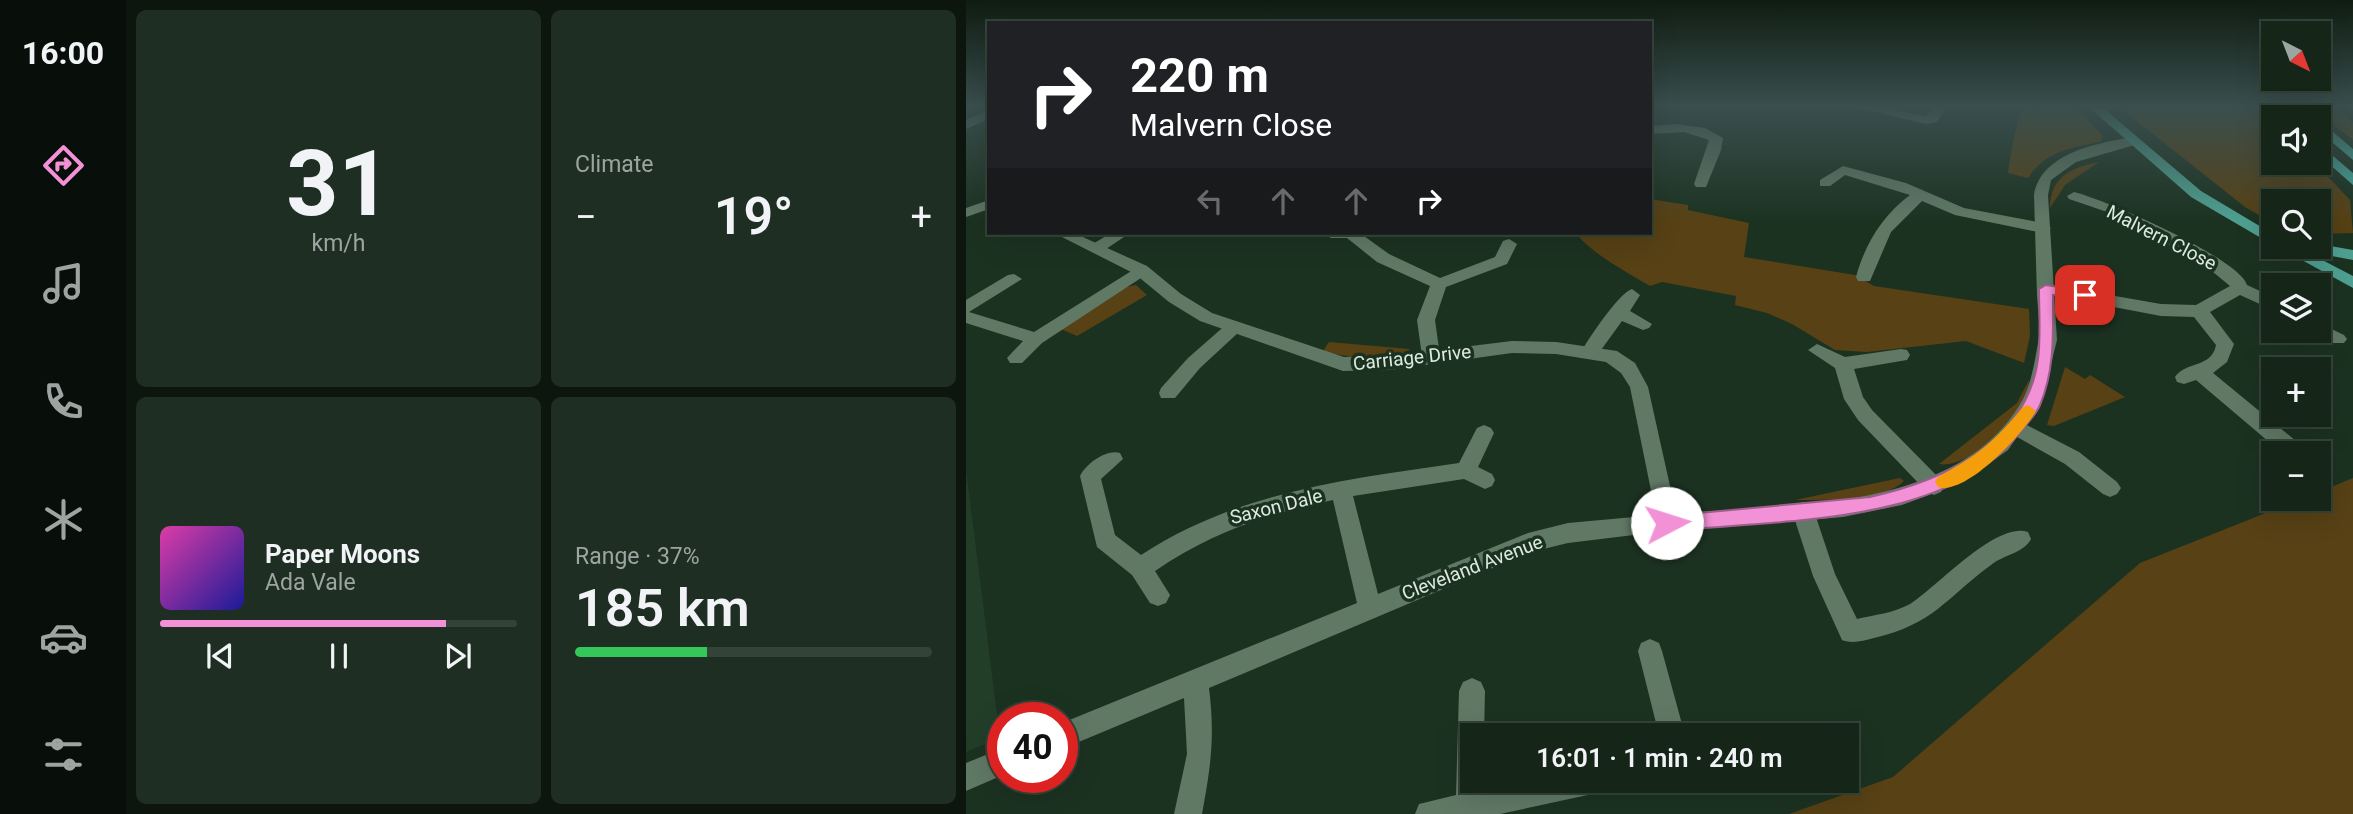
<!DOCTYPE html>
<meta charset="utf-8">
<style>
body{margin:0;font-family:Roboto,sans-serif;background:#1e2e22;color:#f1f3f6;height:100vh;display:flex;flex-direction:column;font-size:26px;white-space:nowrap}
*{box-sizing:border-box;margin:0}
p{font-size:23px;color:#9da5a2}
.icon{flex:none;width:38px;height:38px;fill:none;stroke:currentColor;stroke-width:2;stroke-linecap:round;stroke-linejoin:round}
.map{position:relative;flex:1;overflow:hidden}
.details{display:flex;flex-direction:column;gap:10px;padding:10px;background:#0c150e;width:840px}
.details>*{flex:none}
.banner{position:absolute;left:21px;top:21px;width:665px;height:214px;border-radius:0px;box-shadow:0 7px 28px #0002,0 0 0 2px #344338;background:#202124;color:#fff;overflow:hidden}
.needle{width:46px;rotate:138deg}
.buttons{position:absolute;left:1295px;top:21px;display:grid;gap:14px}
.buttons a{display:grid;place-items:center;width:70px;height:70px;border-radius:0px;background:#152619;box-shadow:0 7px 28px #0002,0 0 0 2px #344338;font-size:35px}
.speed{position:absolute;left:21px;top:702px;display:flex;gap:14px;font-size:35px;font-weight:700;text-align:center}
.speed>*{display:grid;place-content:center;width:91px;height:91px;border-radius:50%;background:#152619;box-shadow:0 7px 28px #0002,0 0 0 2px #344338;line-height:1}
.speed .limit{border:10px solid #d22;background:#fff;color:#111}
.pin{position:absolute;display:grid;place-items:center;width:60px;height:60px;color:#fff;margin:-30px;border-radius:14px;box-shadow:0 4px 10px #0006}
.me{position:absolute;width:77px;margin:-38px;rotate:85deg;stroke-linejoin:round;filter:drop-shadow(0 0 5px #0008)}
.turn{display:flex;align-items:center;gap:24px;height:147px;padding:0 28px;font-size:32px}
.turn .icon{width:91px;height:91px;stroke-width:2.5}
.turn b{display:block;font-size:49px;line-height:60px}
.lanes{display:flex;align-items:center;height:66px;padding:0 28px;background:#0003;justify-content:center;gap:35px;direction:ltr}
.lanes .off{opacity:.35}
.big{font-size:52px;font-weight:600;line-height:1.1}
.details .card{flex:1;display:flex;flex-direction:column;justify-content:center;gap:10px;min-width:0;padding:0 24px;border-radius:10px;background:#1e2e22}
.details .dial{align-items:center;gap:0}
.dial b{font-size:91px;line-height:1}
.song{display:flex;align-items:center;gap:21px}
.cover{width:84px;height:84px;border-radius:10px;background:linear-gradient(135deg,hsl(320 70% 55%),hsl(240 70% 35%))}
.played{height:7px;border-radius:4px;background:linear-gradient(90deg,#f391d6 80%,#344338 80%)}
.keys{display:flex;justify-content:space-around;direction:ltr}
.heat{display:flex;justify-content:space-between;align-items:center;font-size:38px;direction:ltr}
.charge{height:10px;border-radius:5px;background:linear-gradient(90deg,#34c759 37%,#344338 0)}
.details .tiles{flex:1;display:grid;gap:10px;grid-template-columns:repeat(2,1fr)}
.trip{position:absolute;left:494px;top:723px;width:399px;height:70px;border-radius:0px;background:#152619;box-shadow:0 7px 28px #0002,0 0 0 2px #344338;font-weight:600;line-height:70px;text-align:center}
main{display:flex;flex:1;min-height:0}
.tabs{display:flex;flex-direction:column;width:126px;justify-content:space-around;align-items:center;background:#080f0a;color:#9da5a2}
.tabs .icon{width:49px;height:49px}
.tabs .active{color:#f391d6}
.tabs b{font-size:32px;color:#f1f3f6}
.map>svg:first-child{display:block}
.built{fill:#223e29}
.green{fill:#574115}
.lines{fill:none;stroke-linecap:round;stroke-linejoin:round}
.minor{fill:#607965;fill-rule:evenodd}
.tertiary{fill:#607965;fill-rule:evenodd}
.primary{fill:#4fa091;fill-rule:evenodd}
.trunk{fill:#4aada0;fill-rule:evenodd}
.route{fill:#f391d6;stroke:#9e5e8b;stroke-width:2}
.slow{fill:#f59e0b}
.labels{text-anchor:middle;stroke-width:7;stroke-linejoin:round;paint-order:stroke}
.street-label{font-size:19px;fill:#deebe0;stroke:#1c3221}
</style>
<main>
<nav class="tabs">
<b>16:00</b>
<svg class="icon active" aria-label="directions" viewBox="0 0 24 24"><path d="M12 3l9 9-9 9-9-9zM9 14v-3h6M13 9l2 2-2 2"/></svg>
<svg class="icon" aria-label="music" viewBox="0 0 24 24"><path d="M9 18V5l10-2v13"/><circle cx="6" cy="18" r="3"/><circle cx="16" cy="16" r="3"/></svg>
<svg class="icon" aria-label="phone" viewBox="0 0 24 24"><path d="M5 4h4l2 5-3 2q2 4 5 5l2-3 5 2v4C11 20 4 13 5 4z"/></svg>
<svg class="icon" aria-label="climate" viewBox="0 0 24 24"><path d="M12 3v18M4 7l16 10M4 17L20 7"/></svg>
<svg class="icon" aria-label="car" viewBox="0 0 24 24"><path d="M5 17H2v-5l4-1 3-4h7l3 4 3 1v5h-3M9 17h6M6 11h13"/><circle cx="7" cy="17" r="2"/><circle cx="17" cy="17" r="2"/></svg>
<svg class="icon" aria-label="filters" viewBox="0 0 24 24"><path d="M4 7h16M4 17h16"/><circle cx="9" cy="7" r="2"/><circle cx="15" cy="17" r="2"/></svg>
</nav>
<section class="details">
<div class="tiles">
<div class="card dial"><b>31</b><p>km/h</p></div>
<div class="card"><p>Climate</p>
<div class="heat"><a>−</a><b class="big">19°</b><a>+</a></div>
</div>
<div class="card">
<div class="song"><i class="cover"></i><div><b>Paper Moons</b><p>Ada Vale</p></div></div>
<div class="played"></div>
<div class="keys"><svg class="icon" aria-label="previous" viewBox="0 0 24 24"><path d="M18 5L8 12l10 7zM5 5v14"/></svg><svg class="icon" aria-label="pause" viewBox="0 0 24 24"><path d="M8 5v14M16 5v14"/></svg><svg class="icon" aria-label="next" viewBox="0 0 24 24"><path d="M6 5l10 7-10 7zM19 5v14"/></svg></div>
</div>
<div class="card"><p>Range · 37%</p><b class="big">185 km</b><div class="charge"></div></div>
</div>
</section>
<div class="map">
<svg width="1387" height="814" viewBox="0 0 1387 814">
<rect width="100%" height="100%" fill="#1c3221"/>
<path class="built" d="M 0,470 L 34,738 L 0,752 Z"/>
<path class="green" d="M 1058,107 L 1109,107 L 1137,136 L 1134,142 C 1104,148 1080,151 1062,178 L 1042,173 C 1043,161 1052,113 1058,107 Z
M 1153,107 L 1294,107 L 1307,120 L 1307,163 L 1349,163 L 1384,200 L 1387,233 L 1353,234 L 1353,201 L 1307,201 L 1307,223 L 1279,207 Z
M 1344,107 L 1369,107 L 1387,123 L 1387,140 Z
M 1133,162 L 1099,185 L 1084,208 C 1084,177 1106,167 1133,162 Z
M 684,199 L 722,205 L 722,210 L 783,223 L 778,257 L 889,275 L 908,286 L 1063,309 L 1064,336 L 1058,363 L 1000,341 L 901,352 L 869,350 L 826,324 L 801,313 L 769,305 L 770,296 L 696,282 L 684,286 C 667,276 618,249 611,233 L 684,233 Z
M 170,285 L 181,295 L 111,336 L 95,329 L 160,287 Z
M 363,342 L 444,349 C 432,366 374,356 357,351 Z
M 1099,367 L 1119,379 L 1124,375 L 1159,397 L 1088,426 L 1081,425 Z
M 1063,380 C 1063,412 1005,470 973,464 L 1051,403 Z
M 934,478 L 938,481 C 919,501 857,500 829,500 Z
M 1387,478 L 1387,814 L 823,814 L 927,777 L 1174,563 L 1335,499 L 1353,499 L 1353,492 Z"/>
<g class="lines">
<path class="minor" d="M 889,107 L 912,107 L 960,116 L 969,107 L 981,107 L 971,122 L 960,124 Z
M 23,110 L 23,119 L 0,129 L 0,120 Z
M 710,124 L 739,128 L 757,138 L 755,150 L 740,187 L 730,187 L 728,184 L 743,140 L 718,132 L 684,134 L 684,126 Z
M 877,166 L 940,183 L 998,208 L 1077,223 L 1085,228 L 1077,233 L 989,215 L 956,201 L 925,232 L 904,281 L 892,281 L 890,277 C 899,244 916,216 944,195 L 879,175 L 864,186 L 854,186 L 854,180 Z
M 1108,192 C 1138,199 1273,258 1281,285 L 1307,297 L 1307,310 L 1274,295 L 1244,312 L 1268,344 L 1261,362 L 1247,373 L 1330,441 L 1333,447 L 1330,453 L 1316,453 L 1230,380 L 1218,384 L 1211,382 L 1209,377 C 1220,361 1246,368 1250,345 L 1228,317 L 1195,316 L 1074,293 L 1072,289 L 1074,285 L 1080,284 L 1195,304 L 1230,305 L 1264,286 L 1241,267 L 1150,215 L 1103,199 L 1101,196 Z
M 145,233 L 164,233 L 137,251 L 125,251 L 125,245 Z
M 357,233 L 401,233 L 398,236 L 423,254 L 474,278 L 529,257 L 537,241 L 543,239 L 551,244 L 541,264 L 480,287 L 469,320 L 474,356 L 465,362 L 456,356 L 451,320 L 464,286 L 411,262 L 381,238 L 365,238 Z
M 175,265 L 181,266 L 181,274 L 76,343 L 56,363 L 44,363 L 41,358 L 57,341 L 0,323 L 0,300 L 42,275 L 48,274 L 56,279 L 3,312 L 68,332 Z
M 666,289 L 674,295 L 664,311 L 686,324 L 683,328 L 677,330 L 656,321 L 630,357 L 618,357 L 615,352 C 623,338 653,293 666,289 Z
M 268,321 L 277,327 L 274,331 L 234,368 L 209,398 L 195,398 L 193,393 L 195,388 L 222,358 L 262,323 Z
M 1353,323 L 1378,335 L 1381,339 L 1378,343 L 1366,343 L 1347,333 L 1345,331 L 1353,331 Z
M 851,344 L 879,357 L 935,349 L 941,350 L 944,355 L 941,360 L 888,369 L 897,397 L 906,410 L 975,480 L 978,486 L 975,492 L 968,495 L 961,492 L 892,420 L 878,399 L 869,368 L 842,350 Z
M 1051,420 L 1113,452 L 1151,482 L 1155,488 L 1151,494 L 1144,497 L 1137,494 L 1099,464 L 1044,433 L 1041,428 L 1044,423 Z
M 518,425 L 525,428 L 528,433 L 512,467 L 526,474 L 529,480 L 526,486 L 519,489 L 498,479 L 387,496 L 412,594 L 562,533 L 602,523 L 701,514 L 709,516 L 712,523 L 709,530 L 602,543 L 565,552 L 243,688 C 249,737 245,765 236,814 L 208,814 L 221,754 L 218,698 L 96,749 L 96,723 L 391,603 L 367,500 C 302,514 244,533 189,571 L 204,595 L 200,603 L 192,606 L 184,603 L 166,575 L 131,547 L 114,476 C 120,464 140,449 154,453 L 157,459 L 135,479 L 149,535 L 175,555 C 271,492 382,479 493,463 L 511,428 Z
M 837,502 L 845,505 L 848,511 L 869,574 L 891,619 C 908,615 928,613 944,604 C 970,588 1030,521 1062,532 L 1065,539 C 1058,553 1037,555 1025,565 C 980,598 968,624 908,638 C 896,641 887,644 876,640 L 847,576 L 826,511 L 829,505 Z
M 684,639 L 693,643 L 696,651 L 719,735 L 693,735 L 672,651 L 675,643 Z
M 506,678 L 515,682 L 519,691 L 518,735 L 506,735 L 506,780 L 518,780 L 518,789 L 562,780 L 649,780 L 645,790 L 534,814 L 449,814 L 453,804 L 490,795 L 493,691 L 497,682 Z
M 37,748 L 37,775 L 0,791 L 0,763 Z"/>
<path class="tertiary" d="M 1167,137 L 1172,138 L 1172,144 L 1110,162 L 1085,180 L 1082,195 L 1091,340 L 1076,400 L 1042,450 L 997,482 L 936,505 L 877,517 L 701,532 L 693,530 L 664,387 L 655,373 L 640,362 L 590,354 L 546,353 L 423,370 L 377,371 L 234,321 L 203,302 L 169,274 L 88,233 L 108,233 L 181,266 L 215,294 L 246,313 L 378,357 L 423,356 L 546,341 L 590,342 L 651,351 L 669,363 L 682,387 L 710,513 C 820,506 996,511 1057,399 C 1065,384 1069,360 1072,343 C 1075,329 1072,311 1071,296 C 1070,262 1069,229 1068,195 C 1075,153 1131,143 1167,137 Z
M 23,200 L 23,209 L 0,217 L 0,208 Z"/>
<path class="primary" d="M 1123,107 L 1136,107 L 1235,191 L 1307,234 L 1307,245 L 1225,197 Z
M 1353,244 L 1387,250 L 1387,260 L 1339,251 L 1387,276 L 1387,288 L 1312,247 L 1337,250 L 1335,247 L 1353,247 Z"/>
<path class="trunk" d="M 1304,107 L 1317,107 L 1327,117 L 1314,117 Z
M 1328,107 L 1341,107 L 1351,117 L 1338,117 Z
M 1353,120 L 1387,149 L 1387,160 L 1353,131 Z
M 1353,144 L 1387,173 L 1387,185 L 1353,155 Z"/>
</g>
<linearGradient id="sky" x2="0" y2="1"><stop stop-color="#0f1c12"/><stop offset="0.48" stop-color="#3a4f4e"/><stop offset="1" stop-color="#3a4f4e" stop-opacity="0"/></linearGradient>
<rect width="1387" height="221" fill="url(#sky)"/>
<path class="route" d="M 1080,285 L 1119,291 L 1126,295 L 1119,300 L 1087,295 C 1087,333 1089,369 1074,405 C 1070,415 1061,423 1055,431 C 984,526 810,520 701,531 L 694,529 L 692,523 L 701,516 L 904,497 C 977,481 1061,443 1072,359 C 1075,337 1073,312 1073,289 Z"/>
<path class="slow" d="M 1062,405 L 1070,411 C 1057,434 1000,496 972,487 L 969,482 L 972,477 C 1012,455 1028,442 1057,407 Z"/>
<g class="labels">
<g class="street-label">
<text transform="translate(1196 237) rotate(27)" y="7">Malvern Close</text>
<text transform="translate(446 357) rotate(-6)" y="7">Carriage Drive</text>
<text transform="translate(310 506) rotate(-14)" y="7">Saxon Dale</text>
<text transform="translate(506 567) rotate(-21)" y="7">Cleveland Avenue</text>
</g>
</g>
</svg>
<div class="buttons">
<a><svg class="needle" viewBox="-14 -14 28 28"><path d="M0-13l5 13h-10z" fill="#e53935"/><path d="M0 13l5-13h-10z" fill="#9da5a2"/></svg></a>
<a><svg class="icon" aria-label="sound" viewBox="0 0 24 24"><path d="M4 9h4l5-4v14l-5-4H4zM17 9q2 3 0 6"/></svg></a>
<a><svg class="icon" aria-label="search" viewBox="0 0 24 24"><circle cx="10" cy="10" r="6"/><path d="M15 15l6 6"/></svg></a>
<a><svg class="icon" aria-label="layers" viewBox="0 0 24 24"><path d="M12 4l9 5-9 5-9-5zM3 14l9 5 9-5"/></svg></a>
<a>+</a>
<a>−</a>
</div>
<div class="speed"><div class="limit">40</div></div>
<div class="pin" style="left:1119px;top:295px;background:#d93025"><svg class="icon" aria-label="arrive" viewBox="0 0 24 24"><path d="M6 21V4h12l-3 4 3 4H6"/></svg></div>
<svg class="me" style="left:701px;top:523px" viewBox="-20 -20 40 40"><circle r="19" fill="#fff"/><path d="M0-13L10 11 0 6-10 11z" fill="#f391d6"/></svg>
<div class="trip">16:01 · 1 min · 240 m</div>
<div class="banner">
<div class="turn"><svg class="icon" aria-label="right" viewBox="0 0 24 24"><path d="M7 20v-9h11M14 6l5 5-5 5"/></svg><div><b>220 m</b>Malvern Close</div></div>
<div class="lanes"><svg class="icon off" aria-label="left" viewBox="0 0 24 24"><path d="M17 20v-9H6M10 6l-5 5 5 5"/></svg><svg class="icon off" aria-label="ahead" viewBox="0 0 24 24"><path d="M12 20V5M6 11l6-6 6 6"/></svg><svg class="icon off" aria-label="ahead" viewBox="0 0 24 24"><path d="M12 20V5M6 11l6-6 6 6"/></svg><svg class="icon" aria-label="right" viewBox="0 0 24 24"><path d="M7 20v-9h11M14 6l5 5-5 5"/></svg></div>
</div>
</div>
</main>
